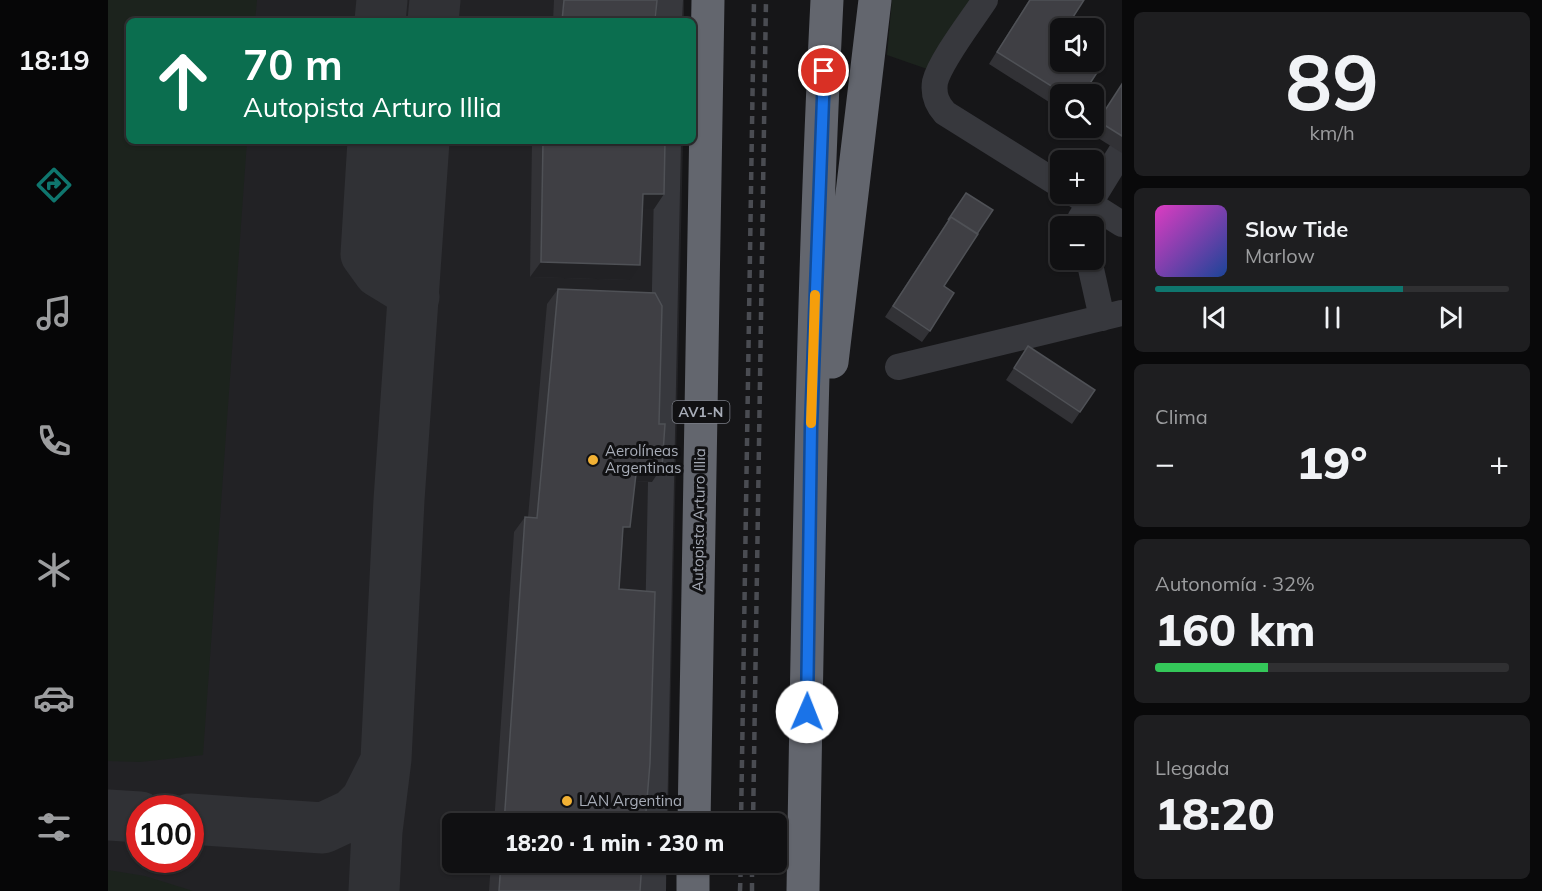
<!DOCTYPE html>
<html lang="es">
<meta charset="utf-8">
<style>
body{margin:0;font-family:Mulish,sans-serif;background:#1e1e20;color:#f1f3f6;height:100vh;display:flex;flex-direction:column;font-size:22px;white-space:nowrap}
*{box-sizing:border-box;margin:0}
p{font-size:20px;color:#9c9d9f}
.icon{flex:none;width:33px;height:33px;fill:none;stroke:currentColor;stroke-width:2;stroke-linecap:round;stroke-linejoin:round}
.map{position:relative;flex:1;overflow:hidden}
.sheet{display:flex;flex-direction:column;gap:12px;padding:12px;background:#09090a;width:420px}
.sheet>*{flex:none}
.top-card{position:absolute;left:18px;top:18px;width:570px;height:126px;border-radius:9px;box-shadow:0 2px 4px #0004,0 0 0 2px #303032;background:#0b6e4f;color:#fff;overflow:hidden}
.fabs{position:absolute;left:942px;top:18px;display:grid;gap:12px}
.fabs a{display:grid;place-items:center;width:54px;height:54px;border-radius:9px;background:#101012;box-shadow:0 2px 4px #0004,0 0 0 2px #303032;font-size:30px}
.speed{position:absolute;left:18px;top:795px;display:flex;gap:12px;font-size:30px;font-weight:700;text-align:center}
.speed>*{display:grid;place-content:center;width:78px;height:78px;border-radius:50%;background:#101012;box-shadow:0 2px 4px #0004,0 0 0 2px #303032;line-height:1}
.speed .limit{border:9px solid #d22;background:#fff;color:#111}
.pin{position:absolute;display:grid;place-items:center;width:51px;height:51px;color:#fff;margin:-26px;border:3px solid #fff;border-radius:50%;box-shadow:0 2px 6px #0007}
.me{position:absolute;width:66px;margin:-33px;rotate:1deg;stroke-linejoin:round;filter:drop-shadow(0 0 4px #0008)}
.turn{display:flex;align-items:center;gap:21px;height:126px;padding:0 18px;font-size:27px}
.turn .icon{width:78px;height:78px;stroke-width:2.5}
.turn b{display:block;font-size:42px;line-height:51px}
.big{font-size:45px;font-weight:800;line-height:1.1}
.sheet .tile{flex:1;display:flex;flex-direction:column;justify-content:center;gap:9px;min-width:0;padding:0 21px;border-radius:9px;background:#1e1e20}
.sheet .dial{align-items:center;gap:0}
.dial b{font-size:78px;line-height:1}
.song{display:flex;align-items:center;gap:18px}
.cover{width:72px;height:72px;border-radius:9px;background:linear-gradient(135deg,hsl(310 70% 55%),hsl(220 70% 35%))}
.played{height:6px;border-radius:3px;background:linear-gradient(90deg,#0f766e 70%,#303032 70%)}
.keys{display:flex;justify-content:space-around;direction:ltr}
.heat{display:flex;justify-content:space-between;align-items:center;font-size:33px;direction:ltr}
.charge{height:9px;border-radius:4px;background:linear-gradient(90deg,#34c759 32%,#303032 0)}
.trip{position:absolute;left:334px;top:813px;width:345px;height:60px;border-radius:9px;background:#101012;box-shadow:0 2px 4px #0004,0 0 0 2px #303032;font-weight:800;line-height:60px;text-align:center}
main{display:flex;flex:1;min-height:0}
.tab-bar{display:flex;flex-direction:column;width:108px;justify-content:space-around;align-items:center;background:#060607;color:#9c9d9f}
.tab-bar .icon{width:42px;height:42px}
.tab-bar .selected{color:#0f766e}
.tab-bar b{font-size:27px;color:#f1f3f6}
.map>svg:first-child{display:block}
.built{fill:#222225;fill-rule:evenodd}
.green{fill:#1c231d}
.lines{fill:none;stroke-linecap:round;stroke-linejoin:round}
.taxiway{stroke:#303135;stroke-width:51}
.minor{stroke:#37383d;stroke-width:26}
.highway{stroke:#63666e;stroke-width:33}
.rail{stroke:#4a4c52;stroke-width:4.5;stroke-dasharray:8 6;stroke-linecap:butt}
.wall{fill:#323236}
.shaded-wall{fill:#212124}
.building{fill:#3f3f44;stroke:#4f5156;stroke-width:1.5}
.route-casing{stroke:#114b97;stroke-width:15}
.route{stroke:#1a73e8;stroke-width:10}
.slow{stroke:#f59e0b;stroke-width:10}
.poi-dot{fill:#f2b134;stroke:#111113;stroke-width:2}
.labels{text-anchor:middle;stroke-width:6;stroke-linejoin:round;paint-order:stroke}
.shield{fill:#111113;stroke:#7b7e86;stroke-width:1.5}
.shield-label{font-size:14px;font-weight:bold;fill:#a8adb8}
.poi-label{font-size:15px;fill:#a8adb8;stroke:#111113;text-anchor:start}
.street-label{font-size:15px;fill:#a8adb8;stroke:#111113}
</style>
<main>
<nav class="tab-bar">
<b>18:19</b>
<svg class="icon selected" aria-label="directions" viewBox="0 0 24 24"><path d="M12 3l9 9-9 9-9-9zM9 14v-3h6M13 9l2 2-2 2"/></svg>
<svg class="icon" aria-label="music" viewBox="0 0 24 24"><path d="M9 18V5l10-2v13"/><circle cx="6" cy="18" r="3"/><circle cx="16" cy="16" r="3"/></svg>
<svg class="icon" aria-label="phone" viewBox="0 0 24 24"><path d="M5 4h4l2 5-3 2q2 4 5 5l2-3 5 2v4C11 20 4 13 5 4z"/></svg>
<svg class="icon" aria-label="climate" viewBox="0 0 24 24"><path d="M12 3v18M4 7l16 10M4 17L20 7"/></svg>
<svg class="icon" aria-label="car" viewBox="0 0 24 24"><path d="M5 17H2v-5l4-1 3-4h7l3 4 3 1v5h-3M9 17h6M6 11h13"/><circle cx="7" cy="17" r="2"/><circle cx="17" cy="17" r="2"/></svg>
<svg class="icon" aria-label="filters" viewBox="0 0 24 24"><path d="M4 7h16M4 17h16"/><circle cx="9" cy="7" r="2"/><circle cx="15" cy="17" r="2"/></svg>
</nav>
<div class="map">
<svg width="1014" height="891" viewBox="0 0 1014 891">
<rect width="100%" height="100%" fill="#161618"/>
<path class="built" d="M 0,0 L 576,0 L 576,21 L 21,21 L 21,141 L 575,141 L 560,823 L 345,824 L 345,862 L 559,863 L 558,891 L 0,891 ZM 32,808 L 82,808 L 82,860 L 32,860 Z"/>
<path class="green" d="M 0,0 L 149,0 L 147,21 L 21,21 L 21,141 L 139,141 L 95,755 L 32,762 L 0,761 Z
M 784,0 L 866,0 L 822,70 L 779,55 Z
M 0,870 L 37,876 L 85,891 L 0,891 Z"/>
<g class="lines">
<path class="taxiway" d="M 272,21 L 274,0
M 325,21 L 327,0
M 265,141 L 258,254 L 271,272 L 294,286 L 306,297
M 0,815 L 32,817
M 82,819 L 215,828 L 245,814 L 258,801 L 276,765
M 266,891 L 269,831 L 278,759 L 291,500 L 316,141"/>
<path class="minor" d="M 877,0 C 864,20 832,61 827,82 C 825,95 829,104 837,113 L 952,185
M 561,21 L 562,0
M 968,195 L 1014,224
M 973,226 L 972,219 L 1013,152
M 981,260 L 994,318
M 790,367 L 1014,313
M 546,824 L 560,141
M 545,891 L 545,862"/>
<path class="highway" d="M 724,362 L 767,0
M 586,824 L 600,0
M 585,891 L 585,862
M 695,891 C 700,594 704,297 719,0"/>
<path class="rail" d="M 633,824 L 646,0
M 645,824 L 658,0
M 632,891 L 633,862
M 644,891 L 644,862"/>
</g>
<path class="wall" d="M 446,0 L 549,0 L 547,21 L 445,21 Z
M 921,0 L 976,0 L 952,28 L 952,62 L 975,94 L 952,94 L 952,109 L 881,64 Z
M 1014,84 L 1014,153 L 982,133 Z
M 424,141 L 557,141 L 546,209 L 534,209 L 522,280 L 422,277 Z
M 853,200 L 836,286 L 822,331 L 814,342 L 777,317 Z
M 450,289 L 544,482 L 527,481 L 515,537 L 511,589 L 537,824 L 386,824 L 406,532 L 417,517 L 420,517 L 439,304 Z
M 920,346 L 987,390 L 964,424 L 898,380 Z
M 383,862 L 534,862 L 532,891 L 381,891 Z"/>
<path class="shaded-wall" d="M 535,194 L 556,194 L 546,209 L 524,209 Z
M 433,262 L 532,265 L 522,280 L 422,277 Z
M 529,465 L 554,467 L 544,482 L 518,480 Z
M 515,527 L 522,527 L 511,542 Z"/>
<path class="building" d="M 456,0 L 549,0 L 547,21 L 454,21 Z
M 922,0 L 976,0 L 958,28 L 952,28 L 952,62 L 986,62 L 986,56 L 996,62 L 975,94 L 956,94 L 889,52 Z
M 1014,84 L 1014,136 L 990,121 Z
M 435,141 L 557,141 L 556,194 L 535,194 L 532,265 L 433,262 Z
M 858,193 L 885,210 L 869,234 L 843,217 L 840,220 Z
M 843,217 L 870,234 L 836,286 L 846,293 L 822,331 L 785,306 Z
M 450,289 L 547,293 L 554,306 L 551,424 L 557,424 L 554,467 L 529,465 L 522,527 L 515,527 L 511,589 L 547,592 L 542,763 L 537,824 L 396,824 L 417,517 L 429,518 Z
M 920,346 L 987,390 L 972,412 L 906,368 Z
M 393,862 L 534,862 L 532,891 L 391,891 Z"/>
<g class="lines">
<g class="route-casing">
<path id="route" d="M 699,712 L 703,427 L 716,71"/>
</g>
<use href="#route" class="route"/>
<path class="slow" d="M 703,423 L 707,295"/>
</g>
<g class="poi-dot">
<circle cx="485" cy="460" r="6"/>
<circle cx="459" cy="801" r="6"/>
</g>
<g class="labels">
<rect class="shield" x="564.5" y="401" width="57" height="22" rx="4.5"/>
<g class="shield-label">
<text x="593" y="417">AV1-N</text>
</g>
<g class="poi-label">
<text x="497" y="456">Aerolíneas<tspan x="497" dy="17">Argentinas</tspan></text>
<text x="471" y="806">LAN Argentina</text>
</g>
<g class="street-label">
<text transform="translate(591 520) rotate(-89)" y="5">Autopista Arturo Illia</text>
</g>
</g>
</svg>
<div class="fabs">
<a><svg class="icon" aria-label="sound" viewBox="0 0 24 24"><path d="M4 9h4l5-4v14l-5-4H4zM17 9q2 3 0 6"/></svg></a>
<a><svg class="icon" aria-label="search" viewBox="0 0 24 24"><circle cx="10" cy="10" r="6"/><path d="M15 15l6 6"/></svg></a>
<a>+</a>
<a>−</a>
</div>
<div class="speed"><div class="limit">100</div></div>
<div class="pin" style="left:716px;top:71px;background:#d93025"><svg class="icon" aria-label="arrive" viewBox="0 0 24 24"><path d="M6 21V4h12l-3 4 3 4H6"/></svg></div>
<svg class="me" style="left:699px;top:712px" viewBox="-20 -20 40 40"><circle r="19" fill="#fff"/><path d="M0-13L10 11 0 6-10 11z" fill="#1a73e8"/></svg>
<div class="trip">18:20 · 1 min · 230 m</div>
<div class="top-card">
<div class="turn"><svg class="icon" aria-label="ahead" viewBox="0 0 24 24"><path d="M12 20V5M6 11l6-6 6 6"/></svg><div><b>70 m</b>Autopista Arturo Illia</div></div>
</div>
</div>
<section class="sheet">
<div class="tile dial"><b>89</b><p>km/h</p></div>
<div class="tile">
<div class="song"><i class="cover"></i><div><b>Slow Tide</b><p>Marlow</p></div></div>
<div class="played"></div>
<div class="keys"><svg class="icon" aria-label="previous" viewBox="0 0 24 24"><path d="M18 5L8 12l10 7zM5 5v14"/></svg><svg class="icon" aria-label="pause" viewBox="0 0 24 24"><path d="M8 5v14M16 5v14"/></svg><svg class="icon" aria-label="next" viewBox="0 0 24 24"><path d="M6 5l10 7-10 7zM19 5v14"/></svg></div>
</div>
<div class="tile"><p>Clima</p>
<div class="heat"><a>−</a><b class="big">19°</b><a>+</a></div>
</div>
<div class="tile"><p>Autonomía · 32%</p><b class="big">160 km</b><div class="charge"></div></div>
<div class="tile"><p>Llegada</p><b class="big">18:20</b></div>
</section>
</main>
